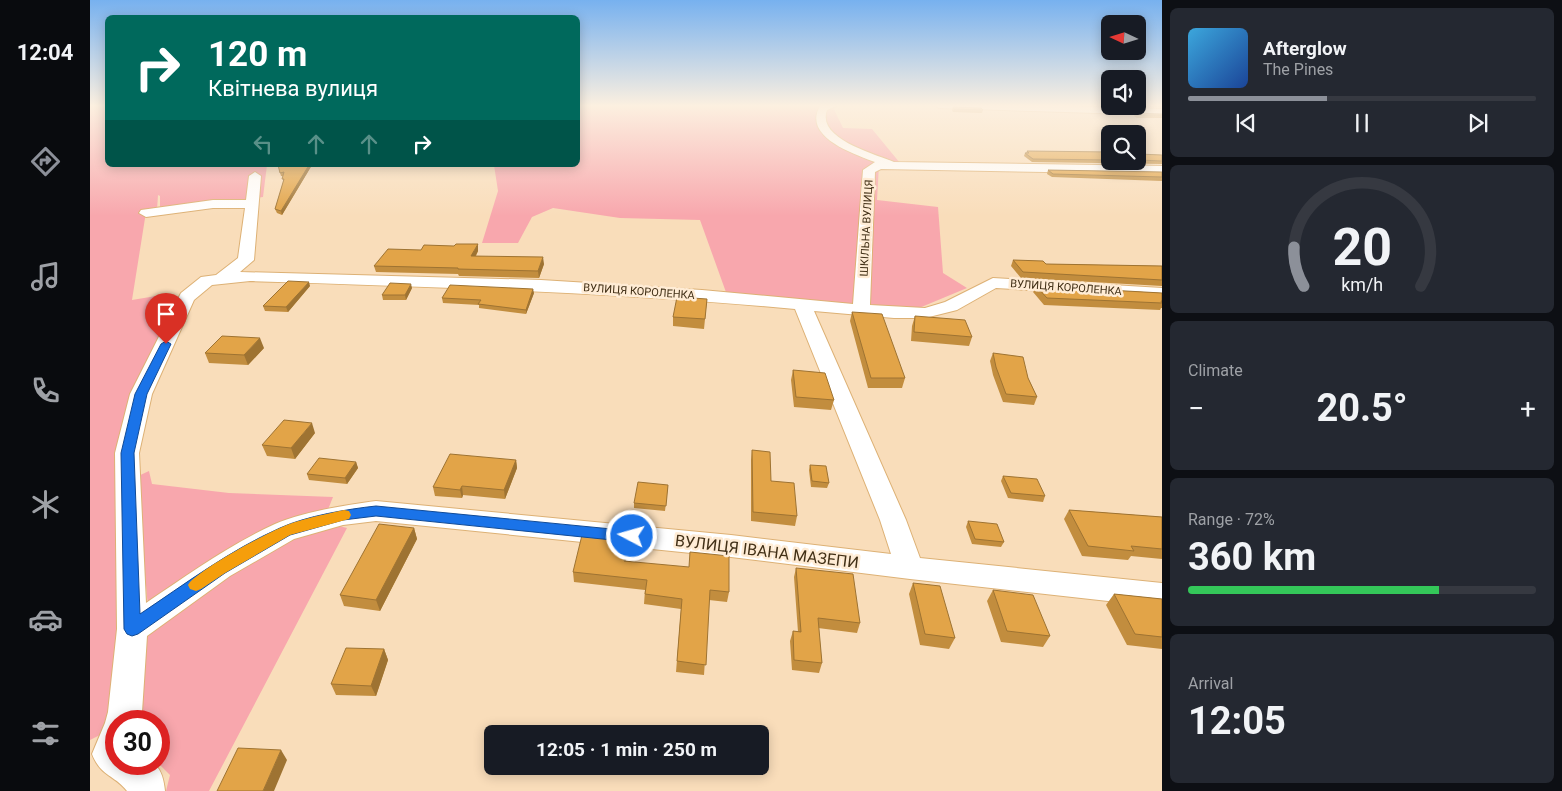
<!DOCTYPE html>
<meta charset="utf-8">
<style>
body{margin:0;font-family:Roboto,sans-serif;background:#242831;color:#f1f3f6;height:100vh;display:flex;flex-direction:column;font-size:19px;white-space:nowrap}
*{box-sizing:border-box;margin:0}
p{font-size:16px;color:#9ea1a6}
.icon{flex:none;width:28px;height:28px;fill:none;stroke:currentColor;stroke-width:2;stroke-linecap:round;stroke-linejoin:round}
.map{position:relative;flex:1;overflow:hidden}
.sheet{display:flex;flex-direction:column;gap:8px;padding:8px;background:#0d0f14;width:400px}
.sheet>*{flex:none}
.top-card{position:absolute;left:15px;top:15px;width:475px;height:152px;border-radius:8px;box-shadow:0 2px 12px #0003;background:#00695c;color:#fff;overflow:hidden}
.needle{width:32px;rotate:274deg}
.controls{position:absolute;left:1011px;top:15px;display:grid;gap:10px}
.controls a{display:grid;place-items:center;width:45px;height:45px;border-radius:8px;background:#171b24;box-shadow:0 2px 12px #0003;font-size:25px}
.speed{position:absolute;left:15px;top:710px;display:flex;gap:10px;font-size:25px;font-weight:700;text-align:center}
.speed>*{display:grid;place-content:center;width:65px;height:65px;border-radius:50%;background:#171b24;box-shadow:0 2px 12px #0003;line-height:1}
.speed .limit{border:8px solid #d22;background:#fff;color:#111}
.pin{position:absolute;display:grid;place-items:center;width:42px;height:42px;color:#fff;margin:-51px -21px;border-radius:50% 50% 50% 0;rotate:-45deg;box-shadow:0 0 5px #0007}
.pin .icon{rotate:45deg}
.me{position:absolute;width:55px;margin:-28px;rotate:276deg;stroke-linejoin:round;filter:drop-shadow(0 0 4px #0008)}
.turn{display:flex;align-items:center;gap:18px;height:105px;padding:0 20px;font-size:22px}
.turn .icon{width:65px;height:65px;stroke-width:2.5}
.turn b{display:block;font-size:35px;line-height:42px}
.lanes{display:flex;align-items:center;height:48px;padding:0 20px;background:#0003;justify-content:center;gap:25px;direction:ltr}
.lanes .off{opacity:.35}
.big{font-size:38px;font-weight:700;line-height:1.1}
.sheet .widget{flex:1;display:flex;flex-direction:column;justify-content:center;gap:8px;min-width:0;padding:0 18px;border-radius:8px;background:#242831}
.sheet .dial{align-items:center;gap:0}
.dial svg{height:130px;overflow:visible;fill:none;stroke:#363941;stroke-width:7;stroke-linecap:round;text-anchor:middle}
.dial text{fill:#f1f3f6;stroke:none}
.song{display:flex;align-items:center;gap:15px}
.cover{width:60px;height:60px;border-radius:8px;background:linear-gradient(135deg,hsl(200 70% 55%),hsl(220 70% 35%))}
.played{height:5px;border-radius:2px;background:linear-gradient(90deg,#8c9099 40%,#363941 40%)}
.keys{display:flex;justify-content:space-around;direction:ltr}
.heat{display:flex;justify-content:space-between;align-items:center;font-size:28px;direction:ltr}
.charge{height:8px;border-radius:4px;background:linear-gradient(90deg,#34c759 72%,#363941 0)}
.trip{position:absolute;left:394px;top:725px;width:285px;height:50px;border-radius:8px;background:#171b24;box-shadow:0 2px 12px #0003;font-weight:700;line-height:50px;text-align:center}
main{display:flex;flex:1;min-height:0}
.menu{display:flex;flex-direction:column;width:90px;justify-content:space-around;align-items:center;background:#090b0e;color:#9ea1a6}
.menu .icon{width:35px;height:35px}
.menu .active{color:#8c9099}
.menu b{font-size:22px;color:#f1f3f6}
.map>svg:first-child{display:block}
.green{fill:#f8a7ad}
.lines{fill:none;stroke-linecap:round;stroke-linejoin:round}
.street-casing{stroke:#ddb175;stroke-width:2}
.street{fill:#fff;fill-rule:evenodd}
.wall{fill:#c28d3e}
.shaded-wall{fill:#9e7332}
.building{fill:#e2a448;stroke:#9e7332}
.route{fill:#1a73e8;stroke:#114b97}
.slow{fill:#f59e0b}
.labels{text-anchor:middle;stroke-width:5;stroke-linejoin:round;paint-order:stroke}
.far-street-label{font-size:11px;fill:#423017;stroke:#ffecd5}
.near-street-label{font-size:16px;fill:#423017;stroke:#ffecd5}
</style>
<main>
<nav class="menu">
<b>12:04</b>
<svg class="icon active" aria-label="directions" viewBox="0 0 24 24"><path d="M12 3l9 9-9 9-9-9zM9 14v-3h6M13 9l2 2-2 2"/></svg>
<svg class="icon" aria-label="music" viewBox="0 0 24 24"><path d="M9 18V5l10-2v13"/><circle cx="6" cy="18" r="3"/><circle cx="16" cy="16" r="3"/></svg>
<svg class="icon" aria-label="phone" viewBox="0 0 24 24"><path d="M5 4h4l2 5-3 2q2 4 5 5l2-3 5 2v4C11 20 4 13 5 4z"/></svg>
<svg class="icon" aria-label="climate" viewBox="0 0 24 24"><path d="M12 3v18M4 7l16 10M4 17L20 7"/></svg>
<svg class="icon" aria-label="car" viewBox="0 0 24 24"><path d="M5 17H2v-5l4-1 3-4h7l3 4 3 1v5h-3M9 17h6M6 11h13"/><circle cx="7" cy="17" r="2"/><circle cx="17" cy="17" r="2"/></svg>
<svg class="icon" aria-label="filters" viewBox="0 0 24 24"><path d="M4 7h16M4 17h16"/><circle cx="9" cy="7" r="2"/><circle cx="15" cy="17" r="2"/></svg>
</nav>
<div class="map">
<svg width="1072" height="791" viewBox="0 0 1072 791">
<rect width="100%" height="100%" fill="#f9ddba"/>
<path class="green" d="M 0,105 L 17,105 L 18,165 L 177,165 L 173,197 L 70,210 L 70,196 L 68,195 L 67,210 L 56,212 L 42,300 L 66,296 L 76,321 L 46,390 L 22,715 L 12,734 L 0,740 L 0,204 L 14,202 L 0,204 Z
M 488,105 L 742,105 L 753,128 L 782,129 L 810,163 L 789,165 L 787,200 L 848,207 L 853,273 L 877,288 L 829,308 L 637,295 L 610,220 L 530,218 L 463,208 L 442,217 L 428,243 L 392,243 L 408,191 L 404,165 L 488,165 Z
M 59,471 L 62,484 L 139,493 L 243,497 L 237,512 L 58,607 L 46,477 Z
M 241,524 L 257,528 L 119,791 L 76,791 L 80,775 L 69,764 L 69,721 L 50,721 L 50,630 L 170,550 Z"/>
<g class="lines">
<g class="street-casing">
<path id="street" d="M 748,105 L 737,110 C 726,139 786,154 804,162 L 1072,166 L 1072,174 L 791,169 L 785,172 L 780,305 L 835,308 L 855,302 L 903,278 L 1072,288 L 1072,298 L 906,288 L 867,310 L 835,318 L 804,318 L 724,311 L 816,520 L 830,558 L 1072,583 L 1072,607 L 820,579 L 641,557 L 286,521 L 253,525 L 204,539 L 140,576 L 57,636 L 52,712 L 49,721 L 26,721 L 26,764 L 64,764 C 72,770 74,781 75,791 L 37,791 C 25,775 11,777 2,754 L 15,723 L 18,712 L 27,629 L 25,453 L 40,394 L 91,293 L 111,277 L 126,275 L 148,258 L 155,208 L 123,208 L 56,217 L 49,213 L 51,210 L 123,200 L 156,200 L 159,176 L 165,172 L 171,176 L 164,260 L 150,272 L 451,280 L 612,290 L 763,304 L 773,170 L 785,162 C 764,154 712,137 730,106 ZM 160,281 C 342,287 524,292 705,309 L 790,520 L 801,554 L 641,535 L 286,501 C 256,505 212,512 185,524 C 139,545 98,575 56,603 L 49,453 L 62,394 L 104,300 L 122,285 Z
M 844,105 L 946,105 L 1072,109 L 1072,115 L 849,108 Z"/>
</g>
<use href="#street" class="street"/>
</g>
<path class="wall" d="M 1048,105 L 1072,105 L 1072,107 L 1044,106 L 1048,106 Z
M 863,107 L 893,110 L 892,113 L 863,112 L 862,110 Z
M 1046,113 L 1072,114 L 1072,118 L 1047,118 L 1044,116 Z
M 937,151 L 1020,152 L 1020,161 L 1048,161 L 1048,154 L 1072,155 L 1072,164 L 942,162 L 934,156 L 935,153 L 936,153 Z
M 188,165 L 222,165 L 192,215 L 187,213 L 185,209 L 193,183 L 193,176 L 191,176 Z
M 958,170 L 1072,172 L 1072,181 L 962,177 L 957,174 Z
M 331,250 L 388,251 L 386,256 L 454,264 L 449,278 L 369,276 L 368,274 L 286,272 L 284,266 Z
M 923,260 L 956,264 L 1072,266 L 1072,286 L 931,278 L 921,266 Z
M 220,286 L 198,312 L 175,311 L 173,306 Z
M 946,286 L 1072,293 L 1072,308 L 1071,308 L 1070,310 L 954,305 L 943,292 Z
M 322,288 L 316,300 L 293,300 L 292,295 Z
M 444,293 L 436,314 L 389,308 L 389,305 L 353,303 L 352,298 Z
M 617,299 L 614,329 L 583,326 L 583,317 Z
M 762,312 L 815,378 L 812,388 L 778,388 L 760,321 Z
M 825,316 L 882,337 L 879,346 L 821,341 L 822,326 Z
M 174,348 L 158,365 L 119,363 L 115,353 Z
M 903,353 L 938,378 L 947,397 L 944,405 L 913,402 L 903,375 L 900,361 Z
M 703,370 L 744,400 L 741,410 L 704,407 L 701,380 Z
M 225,433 L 205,459 L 177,456 L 172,445 Z
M 662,450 L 681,481 L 707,516 L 705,526 L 661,521 L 661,460 Z
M 426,460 L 427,468 L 415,499 L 373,495 L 372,498 L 345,496 L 343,487 Z
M 266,462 L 268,468 L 257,484 L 219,480 L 217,474 Z
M 720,465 L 739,483 L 737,488 L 721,487 L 719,470 Z
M 913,476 L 955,496 L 953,502 L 918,498 L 911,481 Z
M 578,485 L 575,511 L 544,508 L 544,503 Z
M 979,510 L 1072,517 L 1072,559 L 1041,556 L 1038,560 L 992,556 L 974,519 Z
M 878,521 L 914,542 L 911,547 L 882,544 L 876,527 Z
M 324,528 L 327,539 L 290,611 L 254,606 L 250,595 Z
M 538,550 L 536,561 L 639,592 L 637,602 L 619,600 L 614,675 L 586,672 L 591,609 L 554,604 L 555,590 L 484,582 L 483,572 Z
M 706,568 L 770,623 L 767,633 L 728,628 L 732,663 L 729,673 L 702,670 L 700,641 L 703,631 L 708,632 L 704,577 Z
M 823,583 L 865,638 L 859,649 L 830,645 L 819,594 Z
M 903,590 L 960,636 L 953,647 L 911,642 L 897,601 Z
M 1024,594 L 1072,599 L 1072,649 L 1037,645 L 1016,605 Z
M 294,649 L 298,660 L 286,696 L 246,695 L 241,684 Z"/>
<path class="shaded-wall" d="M 219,165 L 222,165 L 192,215 L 191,211 Z
M 388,244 L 388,251 L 382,262 L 381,256 Z
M 453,257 L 454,264 L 449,278 L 448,271 Z
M 219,282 L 220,286 L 198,312 L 196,307 Z
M 321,284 L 322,288 L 316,300 L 315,295 Z
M 443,289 L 444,293 L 436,314 L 436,310 Z
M 170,338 L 174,348 L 158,365 L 154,355 Z
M 222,423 L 225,433 L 205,459 L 201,448 Z
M 426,460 L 427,468 L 415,499 L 414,490 Z
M 266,462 L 268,468 L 257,484 L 255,478 Z
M 372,486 L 373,495 L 372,498 L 370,490 Z
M 324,528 L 327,539 L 290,611 L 286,600 Z
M 538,540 L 538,550 L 534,571 L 534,561 Z
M 294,649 L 298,660 L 286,696 L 281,686 Z
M 191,750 L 197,760 L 184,791 L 173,791 Z"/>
<path class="building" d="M 863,107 L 891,108 L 893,110 L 864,109 Z
M 1046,113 L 1072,114 L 1072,115 L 1048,115 Z
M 937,151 L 1020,152 L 1020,160 L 943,159 L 935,153 L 939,153 Z
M 1048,154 L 1072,155 L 1072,161 L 1048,160 Z
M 188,165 L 219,165 L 191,211 L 185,209 L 194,179 L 192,179 L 194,172 L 190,173 Z
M 958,170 L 1072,172 L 1072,177 L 963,174 Z
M 366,244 L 388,244 L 381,256 L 453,257 L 448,271 L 368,269 L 368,268 L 284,266 L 298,249 L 331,250 L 334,245 L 364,246 Z
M 923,260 L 953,261 L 956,264 L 1072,266 L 1072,280 L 933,272 Z
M 198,281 L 219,282 L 196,307 L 173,306 Z
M 300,283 L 321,284 L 315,295 L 292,295 Z
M 360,285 L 443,289 L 436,310 L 388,304 L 391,300 L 352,298 Z
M 946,286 L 1072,293 L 1072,301 L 1071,301 L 1072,303 L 957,298 Z
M 587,297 L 617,299 L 615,319 L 583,317 Z
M 762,312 L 792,314 L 815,378 L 781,378 Z
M 825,316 L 875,320 L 882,337 L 824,332 Z
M 132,336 L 170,338 L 154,355 L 115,353 Z
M 903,353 L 933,357 L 938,378 L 947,397 L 916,394 L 906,367 Z
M 703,370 L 735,373 L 744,400 L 706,397 Z
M 194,420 L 222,423 L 201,448 L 172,445 Z
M 662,450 L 680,452 L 681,481 L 704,483 L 707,516 L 663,512 Z
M 360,454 L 426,460 L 414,490 L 372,486 L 370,490 L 343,487 Z
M 229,458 L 266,462 L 255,478 L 217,474 Z
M 720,465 L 736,466 L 739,483 L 722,481 Z
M 913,476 L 947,479 L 955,496 L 921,493 Z
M 548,482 L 578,485 L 576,506 L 544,503 Z
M 979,510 L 1072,517 L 1072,549 L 1041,546 L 1044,551 L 998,546 Z
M 878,521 L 907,524 L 914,542 L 885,539 Z
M 289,524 L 324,528 L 286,600 L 250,595 Z
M 492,535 L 538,540 L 534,561 L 599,567 L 600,552 L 639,556 L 639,592 L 620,590 L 616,665 L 587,661 L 592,599 L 555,594 L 557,580 L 483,572 Z
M 706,568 L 763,574 L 770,623 L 728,618 L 732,663 L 704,660 L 703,631 L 711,632 Z
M 823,583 L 850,586 L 865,638 L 835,634 Z
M 903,590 L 943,595 L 960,636 L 917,631 Z
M 1024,594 L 1072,599 L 1072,637 L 1045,634 Z
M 256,648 L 294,649 L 281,686 L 241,684 Z
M 148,748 L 191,750 L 173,791 L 127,791 Z"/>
<linearGradient id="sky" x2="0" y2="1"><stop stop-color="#77b1ef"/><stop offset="0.49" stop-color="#fcf0e0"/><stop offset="1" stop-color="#fcf0e0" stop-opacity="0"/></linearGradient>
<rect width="1072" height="216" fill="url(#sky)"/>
<path class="route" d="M 76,341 L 81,344 L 57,394 L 44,453 L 50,614 C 95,584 140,550 190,528 C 216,516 258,509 286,506 L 542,531 L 547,532 L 550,536 L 547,540 L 542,542 L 286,516 L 253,520 L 200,535 L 135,573 L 48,634 L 42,636 L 37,634 L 34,629 L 31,453 L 45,394 L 71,344 Z"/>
<path class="slow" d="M 254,510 L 259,511 L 261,515 L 259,519 L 200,535 L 135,573 L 111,589 L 106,591 L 100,589 L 98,585 C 105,572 173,535 190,528 C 209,519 233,515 254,510 Z"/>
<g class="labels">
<g class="far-street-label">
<text transform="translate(776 228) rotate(-87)" y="4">ШКІЛЬНА ВУЛИЦЯ</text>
<text transform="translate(976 287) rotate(4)" y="4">ВУЛИЦЯ КОРОЛЕНКА</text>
<text transform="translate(549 291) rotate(4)" y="4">ВУЛИЦЯ КОРОЛЕНКА</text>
</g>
<g class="near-street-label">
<text transform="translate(677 551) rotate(7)" y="6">ВУЛИЦЯ ІВАНА МАЗЕПИ</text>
</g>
</g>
</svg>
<div class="controls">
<a><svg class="needle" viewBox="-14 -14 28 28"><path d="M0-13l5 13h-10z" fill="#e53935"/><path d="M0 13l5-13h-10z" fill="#9ea1a6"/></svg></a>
<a><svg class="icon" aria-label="sound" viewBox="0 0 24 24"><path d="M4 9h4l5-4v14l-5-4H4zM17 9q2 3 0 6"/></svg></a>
<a><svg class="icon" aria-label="search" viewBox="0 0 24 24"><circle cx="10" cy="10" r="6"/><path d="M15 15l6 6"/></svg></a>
</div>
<div class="speed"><div class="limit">30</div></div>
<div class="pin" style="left:76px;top:344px;background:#d93025"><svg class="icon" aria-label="arrive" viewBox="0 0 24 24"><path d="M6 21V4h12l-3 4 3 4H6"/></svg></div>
<svg class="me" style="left:542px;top:536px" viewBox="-20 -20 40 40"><circle r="17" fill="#1a73e8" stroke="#fff" stroke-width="3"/><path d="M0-11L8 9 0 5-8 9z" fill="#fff"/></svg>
<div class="trip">12:05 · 1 min · 250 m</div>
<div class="top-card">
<div class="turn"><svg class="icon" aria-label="right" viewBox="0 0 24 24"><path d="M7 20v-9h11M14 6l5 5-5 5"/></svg><div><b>120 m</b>Квітнева вулиця</div></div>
<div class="lanes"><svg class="icon off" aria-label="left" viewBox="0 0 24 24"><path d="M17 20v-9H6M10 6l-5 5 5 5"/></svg><svg class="icon off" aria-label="ahead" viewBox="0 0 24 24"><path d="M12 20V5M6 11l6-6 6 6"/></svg><svg class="icon off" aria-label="ahead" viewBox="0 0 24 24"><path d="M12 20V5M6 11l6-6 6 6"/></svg><svg class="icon" aria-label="right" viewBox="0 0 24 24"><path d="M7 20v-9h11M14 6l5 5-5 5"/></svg></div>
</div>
</div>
<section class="sheet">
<div class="widget">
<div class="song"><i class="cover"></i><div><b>Afterglow</b><p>The Pines</p></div></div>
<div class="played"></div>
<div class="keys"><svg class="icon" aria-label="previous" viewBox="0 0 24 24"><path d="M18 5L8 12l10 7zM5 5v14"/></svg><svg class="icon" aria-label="pause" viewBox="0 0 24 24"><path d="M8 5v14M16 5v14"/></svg><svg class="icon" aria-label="next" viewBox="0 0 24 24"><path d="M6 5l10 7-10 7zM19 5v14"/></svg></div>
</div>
<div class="widget dial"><svg viewBox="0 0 100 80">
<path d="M14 69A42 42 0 1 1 86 69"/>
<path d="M14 69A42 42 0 0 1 8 45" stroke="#8c9099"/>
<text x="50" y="56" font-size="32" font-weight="700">20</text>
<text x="50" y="72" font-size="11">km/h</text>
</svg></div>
<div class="widget"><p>Climate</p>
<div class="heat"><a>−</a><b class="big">20.5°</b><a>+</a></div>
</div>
<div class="widget"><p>Range · 72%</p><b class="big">360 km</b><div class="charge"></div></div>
<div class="widget"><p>Arrival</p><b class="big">12:05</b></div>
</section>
</main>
